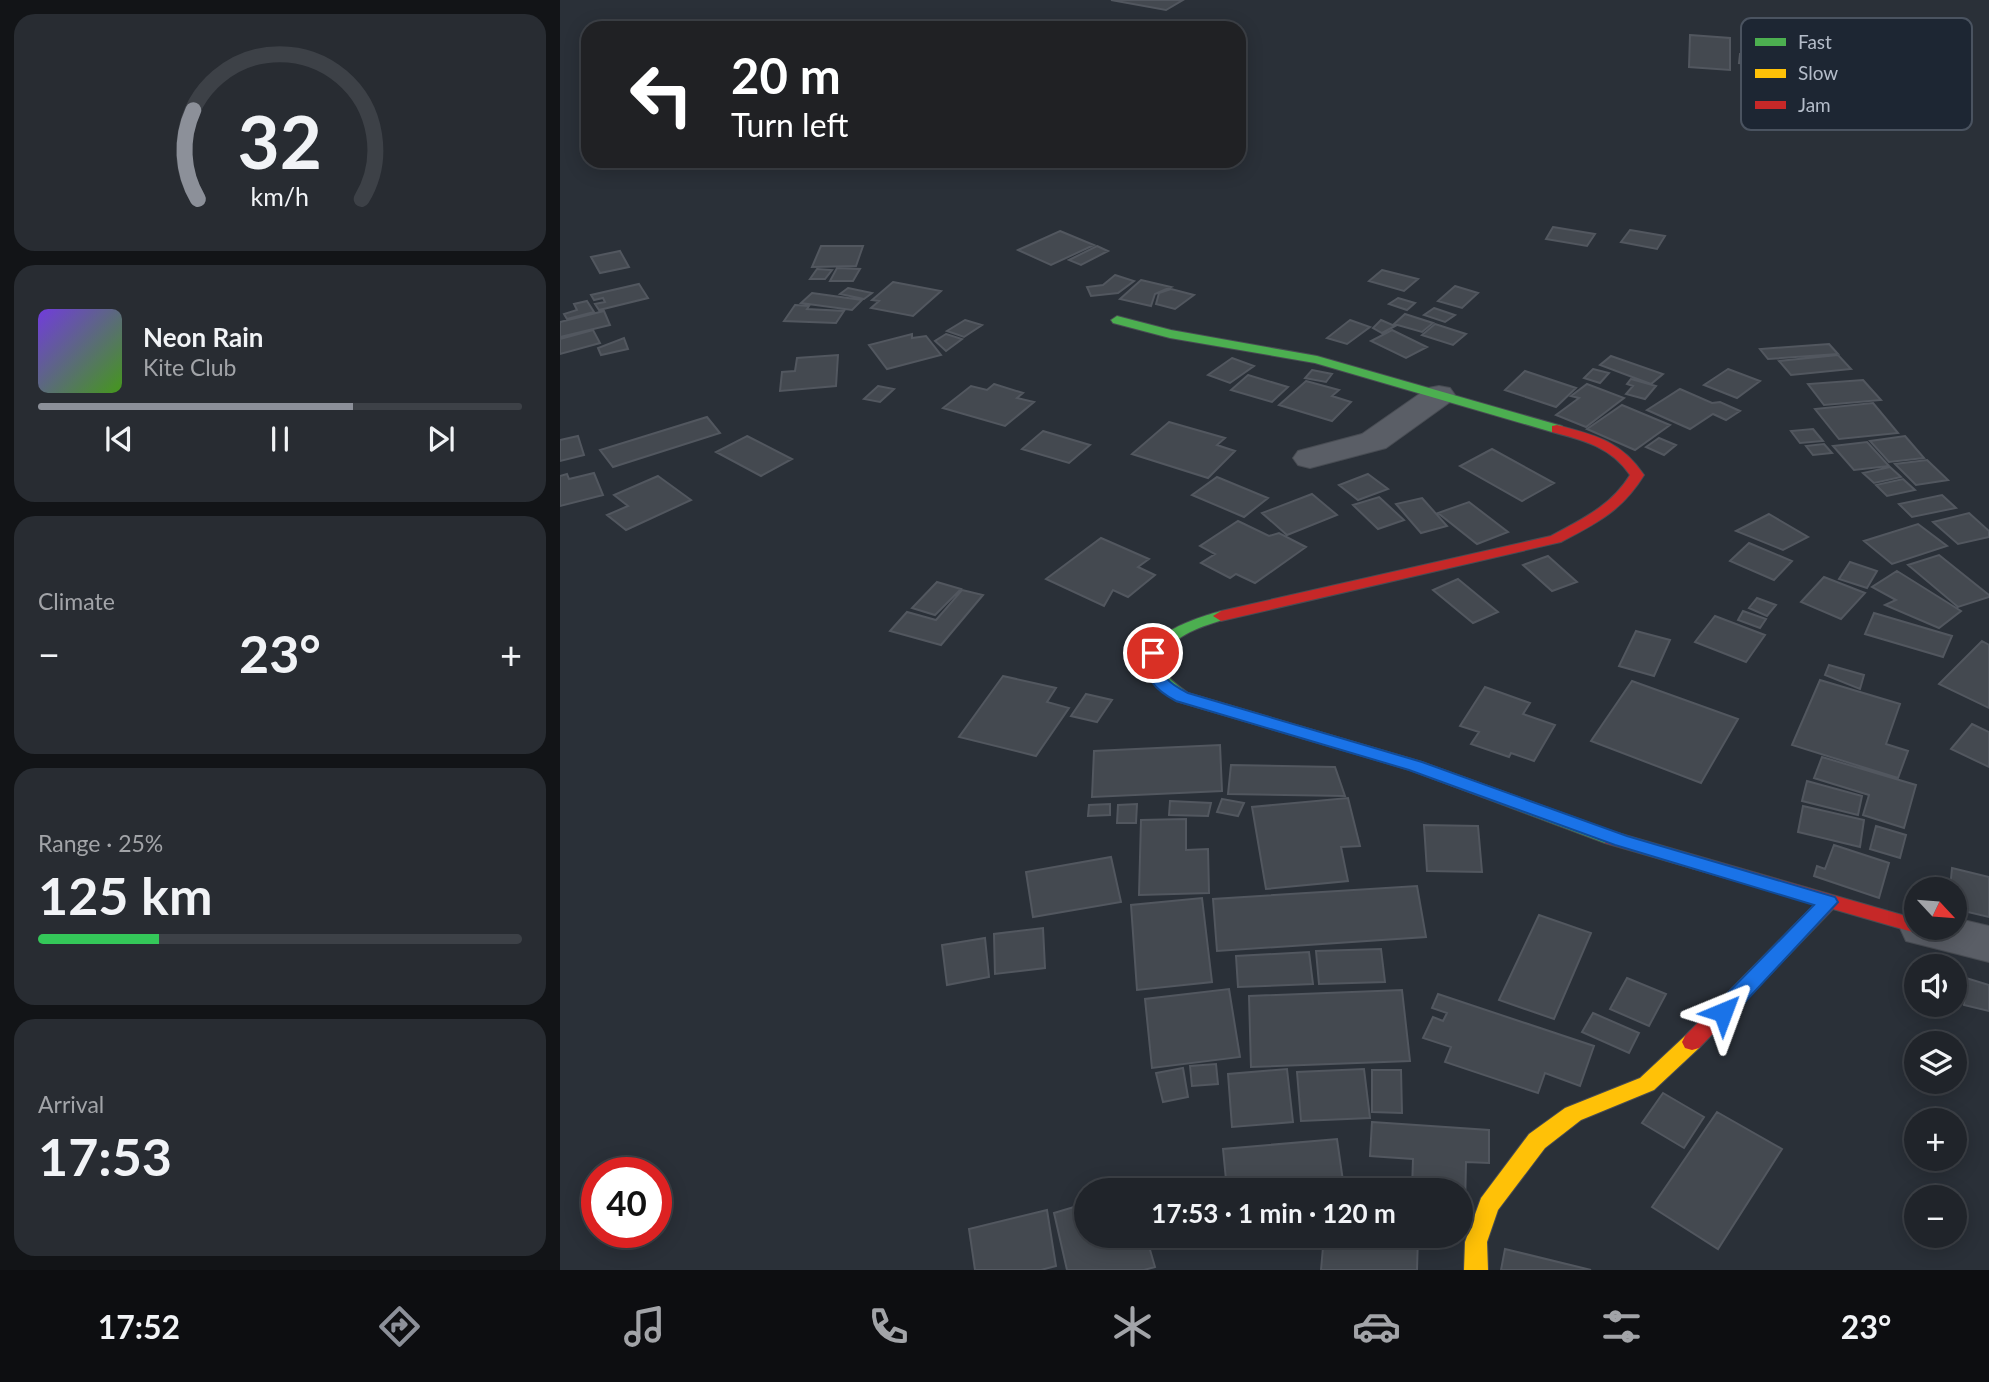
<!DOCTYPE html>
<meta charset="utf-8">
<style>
body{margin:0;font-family:Lato,sans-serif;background:#282c32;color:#f1f3f6;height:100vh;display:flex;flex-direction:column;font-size:26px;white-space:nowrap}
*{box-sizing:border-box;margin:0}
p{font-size:23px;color:#a2a4a8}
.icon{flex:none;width:38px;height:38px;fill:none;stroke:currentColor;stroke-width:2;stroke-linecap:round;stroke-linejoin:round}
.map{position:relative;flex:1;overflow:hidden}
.sheet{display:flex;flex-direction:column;gap:14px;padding:14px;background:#121417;width:560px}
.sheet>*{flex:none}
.hud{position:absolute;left:21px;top:21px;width:665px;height:147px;border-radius:21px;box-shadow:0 4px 18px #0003,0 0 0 2px #3d4147;background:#202124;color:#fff;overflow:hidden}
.needle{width:46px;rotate:116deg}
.buttons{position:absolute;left:1344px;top:877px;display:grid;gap:14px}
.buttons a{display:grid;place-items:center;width:63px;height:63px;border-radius:50%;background:#20242a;box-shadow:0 4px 18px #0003,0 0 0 2px #3d4147;font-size:35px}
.speed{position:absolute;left:21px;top:1157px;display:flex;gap:14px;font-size:35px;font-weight:700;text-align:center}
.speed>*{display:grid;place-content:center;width:91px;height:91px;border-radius:50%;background:#20242a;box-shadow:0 4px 18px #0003,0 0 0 2px #3d4147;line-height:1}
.speed .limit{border:10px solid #d22;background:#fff;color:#111}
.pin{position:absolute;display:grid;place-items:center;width:60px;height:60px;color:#fff;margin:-30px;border:4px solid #fff;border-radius:50%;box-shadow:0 2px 7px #0007}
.me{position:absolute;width:77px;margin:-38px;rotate:44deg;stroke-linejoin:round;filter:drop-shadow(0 0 5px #0008)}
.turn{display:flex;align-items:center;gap:24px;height:147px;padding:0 35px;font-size:32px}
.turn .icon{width:91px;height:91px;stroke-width:2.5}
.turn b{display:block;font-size:49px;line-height:60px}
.big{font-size:52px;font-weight:700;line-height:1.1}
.sheet .widget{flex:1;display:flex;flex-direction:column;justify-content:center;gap:10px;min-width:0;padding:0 24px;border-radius:21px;background:#282c32}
.sheet .dial{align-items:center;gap:0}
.dial svg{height:182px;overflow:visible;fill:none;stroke:#3d4147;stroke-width:7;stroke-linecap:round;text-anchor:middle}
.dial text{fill:#f1f3f6;stroke:none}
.song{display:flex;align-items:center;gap:21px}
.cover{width:84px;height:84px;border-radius:10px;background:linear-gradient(135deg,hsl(260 70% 55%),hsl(100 70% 35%))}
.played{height:7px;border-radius:4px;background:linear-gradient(90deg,#8c9099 65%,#3d4147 65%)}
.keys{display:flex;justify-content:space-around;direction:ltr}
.heat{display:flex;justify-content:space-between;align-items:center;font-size:38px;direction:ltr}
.charge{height:10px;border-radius:5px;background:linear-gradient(90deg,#34c759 25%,#3d4147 0)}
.trip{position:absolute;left:514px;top:1178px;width:399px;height:70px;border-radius:35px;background:#20242a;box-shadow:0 4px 18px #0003,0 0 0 2px #3d4147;font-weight:700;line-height:70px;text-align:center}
.tab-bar{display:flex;height:112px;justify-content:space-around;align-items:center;background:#0d0e11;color:#a2a4a8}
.tab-bar .icon{width:49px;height:49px}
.tab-bar .current{color:#8c9099}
.tab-bar b{font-size:32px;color:#f1f3f6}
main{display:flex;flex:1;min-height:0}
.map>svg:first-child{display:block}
.building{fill:#444950;stroke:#52575f;stroke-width:2}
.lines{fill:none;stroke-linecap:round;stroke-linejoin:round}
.street-casing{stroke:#484c53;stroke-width:2}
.fast-casing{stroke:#484c53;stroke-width:2}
.slow-casing{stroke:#484c53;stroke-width:2}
.jam-casing{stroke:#484c53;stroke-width:2}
.street{fill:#5a5e66;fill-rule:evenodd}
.fast{fill:#4caf50;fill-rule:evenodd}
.slow{fill:#ffc107;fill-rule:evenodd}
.jam{fill:#c62828;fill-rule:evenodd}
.route{fill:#1a73e8;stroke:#114b97;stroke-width:2}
.key{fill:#1d2633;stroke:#4a5360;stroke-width:2}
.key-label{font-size:19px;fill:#b4bcc9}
</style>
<main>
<section class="sheet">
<div class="widget dial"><svg viewBox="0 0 100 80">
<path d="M14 69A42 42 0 1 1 86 69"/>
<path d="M14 69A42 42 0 0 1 12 30" stroke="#8c9099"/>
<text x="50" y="56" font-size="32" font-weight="700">32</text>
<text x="50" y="72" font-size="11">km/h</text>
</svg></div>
<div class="widget">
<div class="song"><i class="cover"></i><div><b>Neon Rain</b><p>Kite Club</p></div></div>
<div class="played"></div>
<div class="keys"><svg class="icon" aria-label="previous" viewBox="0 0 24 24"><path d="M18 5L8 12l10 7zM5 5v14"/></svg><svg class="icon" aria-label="pause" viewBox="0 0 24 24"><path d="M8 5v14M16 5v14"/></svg><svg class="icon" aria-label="next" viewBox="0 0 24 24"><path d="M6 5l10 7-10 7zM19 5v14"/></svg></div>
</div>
<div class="widget"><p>Climate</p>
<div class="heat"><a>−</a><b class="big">23°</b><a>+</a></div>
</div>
<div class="widget"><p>Range · 25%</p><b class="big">125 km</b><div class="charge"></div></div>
<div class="widget"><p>Arrival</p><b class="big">17:53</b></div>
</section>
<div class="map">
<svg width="1429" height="1270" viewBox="0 0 1429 1270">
<rect width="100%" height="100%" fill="#2a3038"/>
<path class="building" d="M 551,0 L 623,0 L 606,10 Z
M 1130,35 L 1170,38 L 1170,70 L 1129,67 Z
M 1180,54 L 1215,57 L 1215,66 L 1179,63 Z
M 993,227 L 1035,234 L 1027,246 L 986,239 Z
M 1070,230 L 1105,236 L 1097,249 L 1061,242 Z
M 500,231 L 534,245 L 491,265 L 458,250 Z
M 261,246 L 303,246 L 296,266 L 252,267 Z
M 537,246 L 548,251 L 521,265 L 509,260 Z
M 60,251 L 69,267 L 40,273 L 31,257 Z
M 277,268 L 300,269 L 293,281 L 270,281 Z
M 257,269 L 272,270 L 265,279 L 250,279 Z
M 822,270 L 858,279 L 844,291 L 809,281 Z
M 555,275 L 574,281 L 558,293 L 531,296 L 527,287 L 543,285 Z
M 581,280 L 611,287 L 595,294 L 591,306 L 560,299 Z
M 333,282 L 381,291 L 353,316 L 311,308 L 319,301 L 312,300 Z
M 79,284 L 88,298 L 39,310 L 35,304 L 45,302 L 43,298 L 34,300 L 31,295 Z
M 895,286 L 918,293 L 902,308 L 878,301 Z
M 288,288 L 312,293 L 304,299 L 280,294 Z
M 611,289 L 634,295 L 615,309 L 596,304 L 599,293 Z
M 252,293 L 302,300 L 292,310 L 241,303 Z
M 838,298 L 855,303 L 847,310 L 829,304 Z
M 27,301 L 34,312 L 7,319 L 4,314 L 17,310 L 14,304 Z
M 235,305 L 249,306 L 247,309 L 284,311 L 276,323 L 224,321 Z
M 874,308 L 895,315 L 885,322 L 864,315 Z
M 44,311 L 50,325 L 0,337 L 0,322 Z
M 845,314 L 873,323 L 862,332 L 834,324 Z
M 405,320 L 422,325 L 404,337 L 387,331 Z
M 790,320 L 810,327 L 787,344 L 767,338 Z
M 821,320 L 835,326 L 822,333 L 813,328 Z
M 875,324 L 906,334 L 893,345 L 862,335 Z
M 33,330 L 40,343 L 0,354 L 0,339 Z
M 832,330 L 867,347 L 846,358 L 811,341 Z
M 352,334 L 352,338 L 366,336 L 381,355 L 327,369 L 309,345 Z
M 386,334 L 402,339 L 386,351 L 375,341 Z
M 64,338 L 68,349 L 41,355 L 38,348 Z
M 1269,344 L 1278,354 L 1208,359 L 1200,349 Z
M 278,355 L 276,386 L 220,391 L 222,372 L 235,371 L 237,358 Z
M 1278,355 L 1291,369 L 1231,375 L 1219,361 Z
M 1051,356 L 1103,374 L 1091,384 L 1040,365 Z
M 672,358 L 694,366 L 670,383 L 648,375 Z
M 1033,369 L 1049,373 L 1040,383 L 1024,378 Z
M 1168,369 L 1200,381 L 1177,398 L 1144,385 Z
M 752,370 L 772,374 L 766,382 L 745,378 Z
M 965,371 L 1016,388 L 996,407 L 945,390 Z
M 688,375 L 728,387 L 712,402 L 671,390 Z
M 1071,379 L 1096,386 L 1085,399 L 1066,394 L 1073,386 L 1067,384 Z
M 1303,380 L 1321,400 L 1264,405 L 1248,384 Z
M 746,381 L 779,390 L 772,396 L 791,402 L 772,421 L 719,405 Z
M 434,384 L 463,393 L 457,398 L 474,402 L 445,426 L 383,408 L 411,386 L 427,390 Z
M 1027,384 L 1064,398 L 1026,427 L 996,415 L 1019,398 L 1011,396 Z
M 318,386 L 334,389 L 320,402 L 304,399 Z
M 1120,389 L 1152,403 L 1160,402 L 1180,411 L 1166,420 L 1153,414 L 1130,429 L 1087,410 Z
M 1313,403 L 1338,433 L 1279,439 L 1255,409 Z
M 1062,405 L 1110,425 L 1075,450 L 1027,429 Z
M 147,417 L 160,433 L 53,467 L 40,450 Z
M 609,422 L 665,438 L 657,445 L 675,451 L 648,478 L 572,454 Z
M 1253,429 L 1263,441 L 1240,443 L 1231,431 Z
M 483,431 L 530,445 L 509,463 L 462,449 Z
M 18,436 L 24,455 L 0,461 L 0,440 Z
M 187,436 L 232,459 L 201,476 L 156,452 Z
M 1345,436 L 1364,458 L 1329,462 L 1310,441 Z
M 1099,438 L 1116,445 L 1104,455 L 1086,447 Z
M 1307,442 L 1329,466 L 1294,470 L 1273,446 Z
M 1264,444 L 1272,453 L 1253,455 L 1246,446 Z
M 932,449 L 994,483 L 962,501 L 900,466 Z
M 1367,460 L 1388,480 L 1356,485 L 1335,464 Z
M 1330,467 L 1341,477 L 1314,483 L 1303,473 Z
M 34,473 L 43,495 L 0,506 L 0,476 L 7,474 L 9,479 Z
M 808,474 L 828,489 L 798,500 L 779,485 Z
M 98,476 L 131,500 L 66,530 L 47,515 L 68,506 L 54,495 Z
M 657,477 L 708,498 L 684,517 L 632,495 Z
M 1343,479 L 1355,490 L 1327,496 L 1316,485 Z
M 752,494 L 777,515 L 727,535 L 702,513 Z
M 1382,495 L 1396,508 L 1352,517 L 1339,504 Z
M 819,497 L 844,520 L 818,529 L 793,505 Z
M 862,498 L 887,526 L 861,533 L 836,504 Z
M 909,502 L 948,532 L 917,544 L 878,513 Z
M 1409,513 L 1429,531 L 1429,537 L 1398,544 L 1373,522 Z
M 1209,514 L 1248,537 L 1223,550 L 1176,531 Z
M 678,521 L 709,536 L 719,533 L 746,547 L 695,583 L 676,574 L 670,578 L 641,563 L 655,554 L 640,546 Z
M 1358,524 L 1387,546 L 1332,564 L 1304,541 Z
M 541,538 L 589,559 L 578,567 L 595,575 L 568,597 L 553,590 L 544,606 L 486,579 Z
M 1189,543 L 1232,561 L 1214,580 L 1170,561 Z
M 1379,555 L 1429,595 L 1429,597 L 1398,607 L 1348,565 Z
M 988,556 L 1017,582 L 992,591 L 963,565 Z
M 1290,562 L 1317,571 L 1307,588 L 1279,579 Z
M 1337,571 L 1401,611 L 1379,628 L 1325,605 L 1336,600 L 1312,587 Z
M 1264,577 L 1305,593 L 1281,619 L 1241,602 Z
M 898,579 L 938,612 L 913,623 L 873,590 Z
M 377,582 L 401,589 L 375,615 L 352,608 Z
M 402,590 L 423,595 L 381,645 L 330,631 L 347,612 L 376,620 Z
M 1197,598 L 1216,605 L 1207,616 L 1189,608 Z
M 1183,611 L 1206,619 L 1200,628 L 1178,620 Z
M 1314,613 L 1392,636 L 1383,657 L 1305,634 Z
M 1155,616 L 1205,635 L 1186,662 L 1135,642 Z
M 1076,631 L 1110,640 L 1094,676 L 1059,666 Z
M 1422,641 L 1429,645 L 1429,708 L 1379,684 Z
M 1269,665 L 1304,675 L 1300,689 L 1265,675 Z
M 443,676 L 496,688 L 487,702 L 509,708 L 476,756 L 399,737 Z
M 1260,680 L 1340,704 L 1326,744 L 1348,751 L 1338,778 L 1232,745 Z
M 1072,681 L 1178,719 L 1141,783 L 1031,741 Z
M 925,687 L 970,703 L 963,714 L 995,725 L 974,761 L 951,753 L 949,757 L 911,744 L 919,732 L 900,726 Z
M 526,694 L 552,700 L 537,722 L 511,716 Z
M 1412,724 L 1429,732 L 1429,767 L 1391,749 Z
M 660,745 L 662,791 L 532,797 L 534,751 Z
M 1262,757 L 1356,785 L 1344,828 L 1303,815 L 1309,795 L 1254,778 Z
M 671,765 L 775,767 L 785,796 L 668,794 Z
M 1247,781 L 1302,796 L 1298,815 L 1242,801 Z
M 788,798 L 800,846 L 781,847 L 788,881 L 706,889 L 692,807 Z
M 662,799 L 684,803 L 678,816 L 657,812 Z
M 610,801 L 651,803 L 648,816 L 609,815 Z
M 550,804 L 550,815 L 528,816 L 529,805 Z
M 577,804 L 576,823 L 557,823 L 558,805 Z
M 1243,806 L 1304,820 L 1300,847 L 1238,832 Z
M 626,819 L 626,850 L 648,849 L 649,893 L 579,895 L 581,820 Z
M 864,825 L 918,826 L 922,872 L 867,871 Z
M 1316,826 L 1346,835 L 1340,858 L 1310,849 Z
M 1274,845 L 1329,863 L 1319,898 L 1254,876 L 1257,866 L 1265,869 Z
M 551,857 L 561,902 L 473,917 L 466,872 Z
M 1392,868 L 1429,877 L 1429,917 L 1395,909 L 1395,889 L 1390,889 Z
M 857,886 L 866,937 L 657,951 L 653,899 Z
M 642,898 L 652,982 L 577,990 L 571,905 Z
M 979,915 L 1031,933 L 994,1019 L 939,1000 Z
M 483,928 L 485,968 L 435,974 L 434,934 Z
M 425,938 L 429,977 L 387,985 L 382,945 Z
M 821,949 L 825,982 L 759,984 L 756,951 Z
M 749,952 L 753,984 L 678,987 L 676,956 Z
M 1067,978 L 1106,994 L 1089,1026 L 1050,1009 Z
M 1406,978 L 1429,985 L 1429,1011 L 1404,1005 Z
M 669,989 L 680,1057 L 592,1068 L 585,999 Z
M 842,990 L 850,1061 L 691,1067 L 689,996 Z
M 878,994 L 1034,1046 L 1020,1086 L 985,1073 L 978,1093 L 885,1062 L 891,1047 L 863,1038 L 873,1017 L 883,1021 L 887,1013 L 872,1008 Z
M 1033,1013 L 1079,1033 L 1069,1053 L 1022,1032 Z
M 656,1064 L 658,1084 L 632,1086 L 630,1066 Z
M 623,1068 L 628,1097 L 603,1102 L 596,1073 Z
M 727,1069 L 733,1122 L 672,1127 L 668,1074 Z
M 804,1069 L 810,1118 L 741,1121 L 737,1072 Z
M 812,1070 L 841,1070 L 842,1113 L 812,1112 Z
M 1103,1093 L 1144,1117 L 1124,1148 L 1082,1123 Z
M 1157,1112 L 1222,1149 L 1158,1249 L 1092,1207 Z
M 812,1122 L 929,1130 L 929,1163 L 906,1162 L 905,1208 L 901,1207 L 901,1190 L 852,1190 L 853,1159 L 810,1156 Z
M 777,1139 L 784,1188 L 667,1190 L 663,1149 Z
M 527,1203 L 527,1236 L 586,1236 L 595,1267 L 584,1270 L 507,1270 L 494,1213 Z
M 487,1210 L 496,1266 L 481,1270 L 415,1270 L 409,1229 Z
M 764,1236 L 858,1236 L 857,1270 L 761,1270 Z
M 945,1249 L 1031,1270 L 941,1270 Z"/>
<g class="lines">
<g class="street-casing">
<path id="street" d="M 879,386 L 890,388 L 895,395 L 890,402 L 826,448 L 750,468 L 738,465 L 733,458 L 738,451 L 802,434 L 868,388 Z
M 1356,912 L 1356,928 L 1395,928 L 1395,918 L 1429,926 L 1429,962 L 1346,941 L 1340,928 L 1346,915 Z"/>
</g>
<g class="fast-casing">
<path id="fast" d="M 557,316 L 611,330 L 757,356 L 1002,426 L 1004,429 L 1002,432 L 992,432 L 755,363 L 610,338 L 553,323 L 551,320 Z
M 661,611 L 666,613 L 669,616 L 666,619 C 643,626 615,634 602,657 C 603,676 613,682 628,693 L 862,762 L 1057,833 L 1060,838 L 1057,843 L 1045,843 L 850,770 L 616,701 C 605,692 591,683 587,669 C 576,636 639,617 661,611 Z"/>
</g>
<g class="slow-casing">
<path id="slow" d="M 1132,1034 L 1139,1036 L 1142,1042 L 1139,1048 L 1094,1090 L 1021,1120 L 985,1148 L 938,1210 L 927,1242 L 928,1270 L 904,1270 L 905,1242 L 921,1198 L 969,1134 L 1005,1108 L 1080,1078 L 1125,1036 Z"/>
</g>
<g class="jam-casing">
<path id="jam" d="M 997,425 C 1035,435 1061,441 1084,475 C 1062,511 1037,523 1001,542 L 661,621 L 653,616 L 661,611 L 991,536 C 1022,519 1051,506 1070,475 C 1051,447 1023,440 992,432 L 992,426 Z
M 1051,831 L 1356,919 L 1356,928 L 1365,928 L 1356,933 L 1273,909 L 1139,1048 L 1132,1050 L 1125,1048 L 1122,1042 L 1125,1036 L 1255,904 L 1045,843 L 1042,838 L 1045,833 Z"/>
</g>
<use href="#street" class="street"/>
<use href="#fast" class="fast"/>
<use href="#slow" class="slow"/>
<use href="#jam" class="jam"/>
</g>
<path class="route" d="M 593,648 L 601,653 C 599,676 608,683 628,693 L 862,762 L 1067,836 L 1275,897 L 1278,902 L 1170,1018 L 1155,1018 L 1152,1012 L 1155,1006 L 1254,905 L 1055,845 L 849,770 L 616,701 C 595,690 583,677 585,653 Z"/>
<rect x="1181" y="18" width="231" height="112" rx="10" class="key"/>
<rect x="1195" y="38" width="31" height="8" fill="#4caf50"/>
<rect x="1195" y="69" width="31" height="9" fill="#ffc107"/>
<rect x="1195" y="101" width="31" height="8" fill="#c62828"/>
<g class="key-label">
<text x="1238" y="49">Fast</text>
<text x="1238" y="80">Slow</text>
<text x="1238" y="112">Jam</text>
</g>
</svg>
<div class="buttons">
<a><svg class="needle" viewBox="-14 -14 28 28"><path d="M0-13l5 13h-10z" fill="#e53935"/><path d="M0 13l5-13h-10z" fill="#a2a4a8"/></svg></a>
<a><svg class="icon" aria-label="sound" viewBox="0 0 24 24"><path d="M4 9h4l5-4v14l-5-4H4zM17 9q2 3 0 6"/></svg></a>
<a><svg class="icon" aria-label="layers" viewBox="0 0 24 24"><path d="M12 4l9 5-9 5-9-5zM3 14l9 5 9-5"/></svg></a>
<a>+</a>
<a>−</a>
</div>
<div class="speed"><div class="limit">40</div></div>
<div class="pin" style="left:593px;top:653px;background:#d93025"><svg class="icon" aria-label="arrive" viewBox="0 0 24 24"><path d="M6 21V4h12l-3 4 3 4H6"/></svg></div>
<svg class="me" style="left:1163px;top:1012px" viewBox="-20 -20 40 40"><path d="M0-17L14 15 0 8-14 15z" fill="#1a73e8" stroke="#fff" stroke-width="4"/></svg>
<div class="trip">17:53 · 1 min · 120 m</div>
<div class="hud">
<div class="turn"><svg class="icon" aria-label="left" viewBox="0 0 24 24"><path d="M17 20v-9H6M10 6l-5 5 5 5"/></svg><div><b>20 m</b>Turn left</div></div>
</div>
</div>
</main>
<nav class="tab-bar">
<b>17:52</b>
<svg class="icon current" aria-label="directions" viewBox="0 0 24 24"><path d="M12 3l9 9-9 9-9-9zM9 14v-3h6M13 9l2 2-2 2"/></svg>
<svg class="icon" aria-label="music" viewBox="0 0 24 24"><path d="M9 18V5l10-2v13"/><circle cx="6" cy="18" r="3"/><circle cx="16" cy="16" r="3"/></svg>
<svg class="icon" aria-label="phone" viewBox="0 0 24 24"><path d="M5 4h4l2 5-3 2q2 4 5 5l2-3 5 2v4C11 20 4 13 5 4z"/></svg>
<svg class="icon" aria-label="climate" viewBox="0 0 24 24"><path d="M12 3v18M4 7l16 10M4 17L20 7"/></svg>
<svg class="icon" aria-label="car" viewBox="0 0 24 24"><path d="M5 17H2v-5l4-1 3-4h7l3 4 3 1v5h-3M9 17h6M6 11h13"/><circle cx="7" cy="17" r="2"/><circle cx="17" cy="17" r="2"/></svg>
<svg class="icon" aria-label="filters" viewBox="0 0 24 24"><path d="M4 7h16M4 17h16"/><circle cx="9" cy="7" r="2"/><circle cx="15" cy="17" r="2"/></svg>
<b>23°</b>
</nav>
